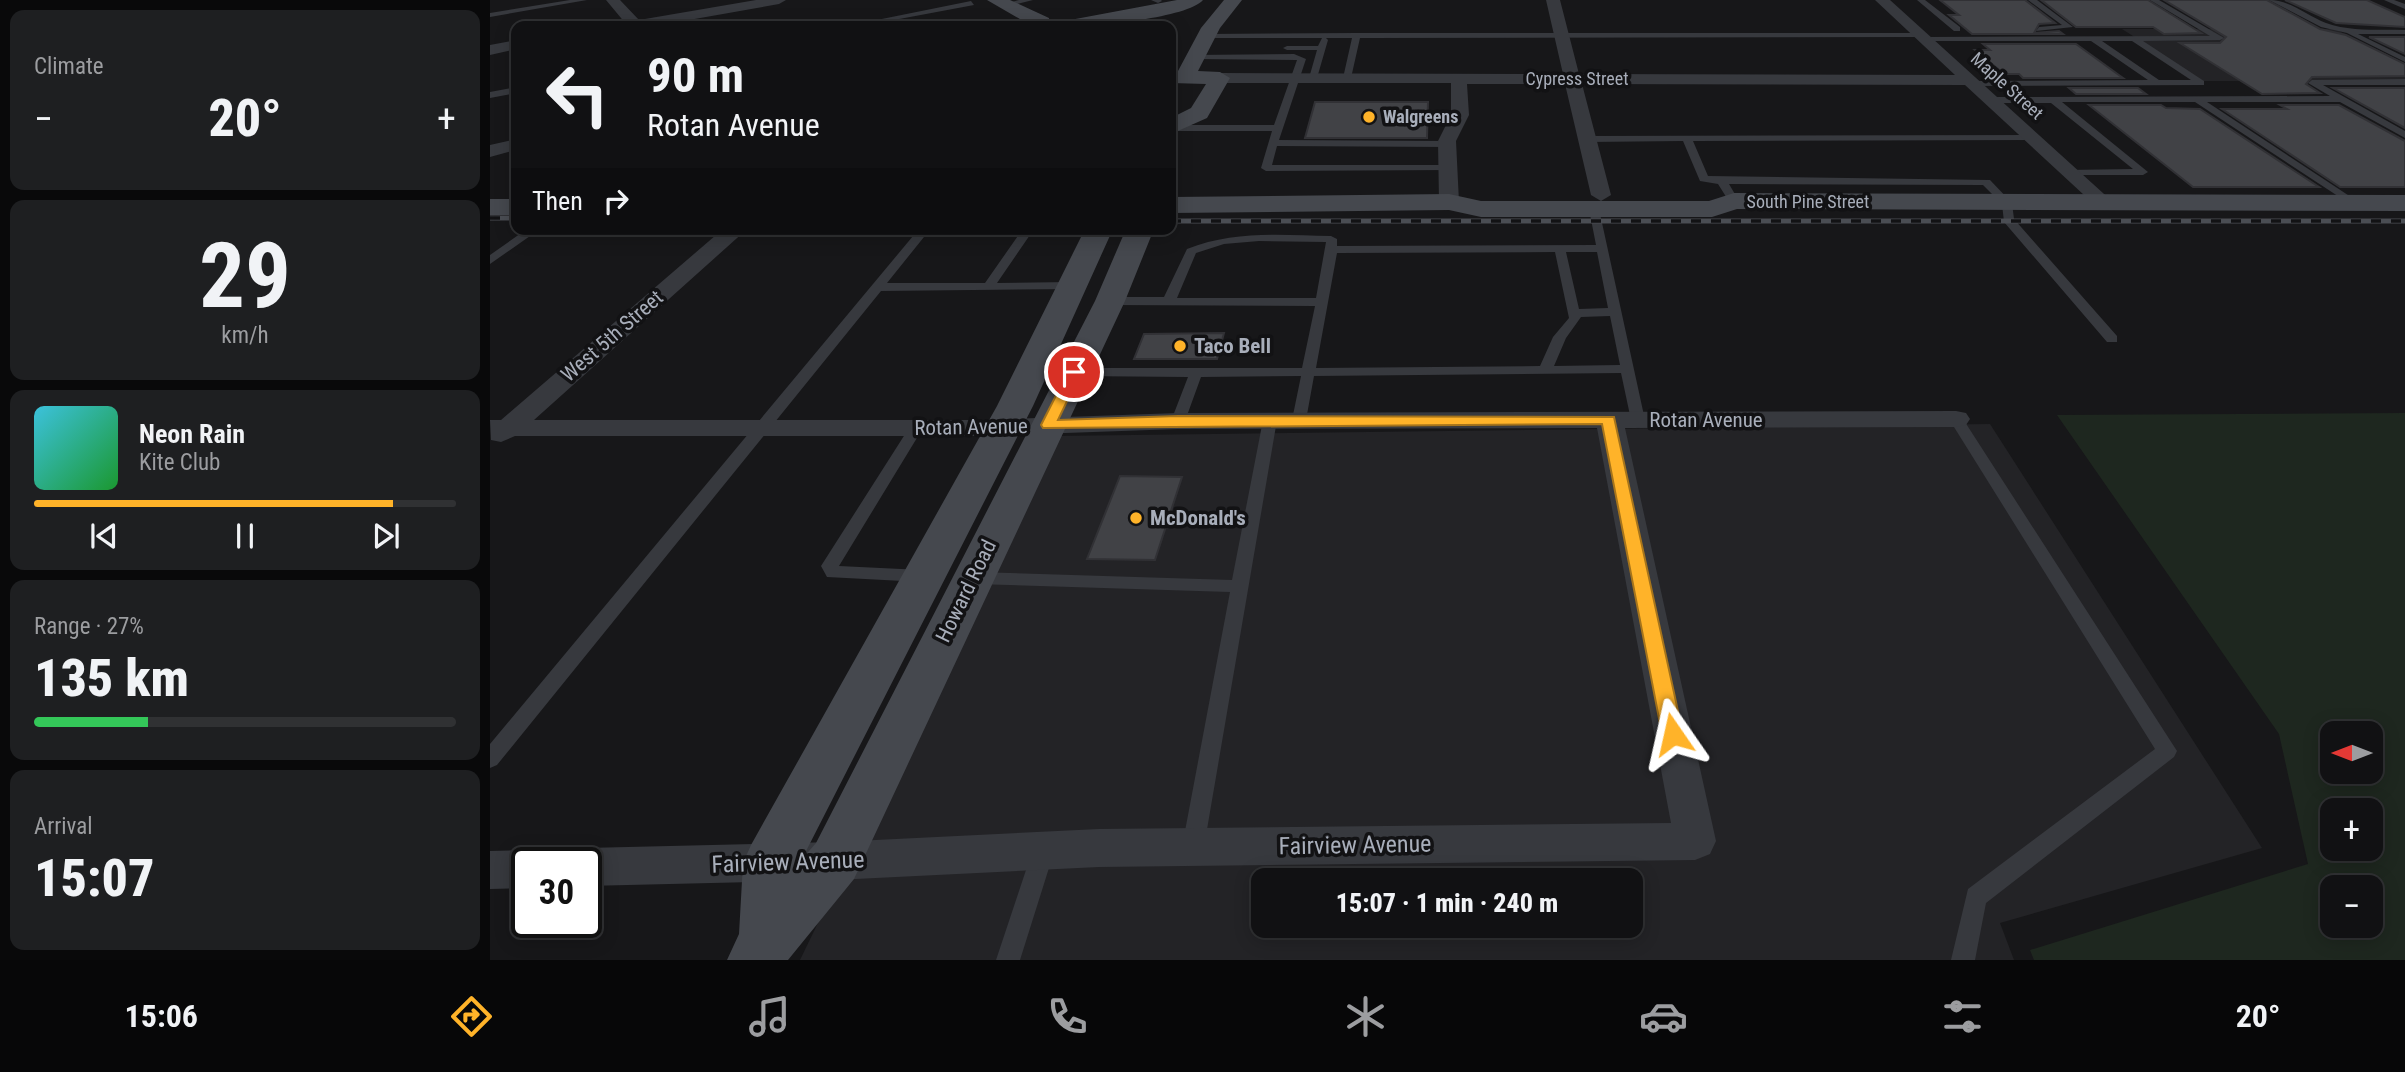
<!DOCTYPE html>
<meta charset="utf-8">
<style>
body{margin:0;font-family:"Roboto Condensed",sans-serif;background:#1e1f21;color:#f1f3f6;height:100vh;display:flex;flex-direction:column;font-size:26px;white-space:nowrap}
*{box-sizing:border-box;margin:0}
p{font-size:23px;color:#9c9da0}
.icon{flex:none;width:38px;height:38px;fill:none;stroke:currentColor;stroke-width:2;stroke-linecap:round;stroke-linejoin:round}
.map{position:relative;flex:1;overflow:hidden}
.side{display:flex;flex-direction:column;gap:10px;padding:10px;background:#09090a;width:490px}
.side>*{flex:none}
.guide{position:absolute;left:21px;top:21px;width:665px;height:214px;border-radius:14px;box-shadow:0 4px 18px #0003,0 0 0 2px #303133;background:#111113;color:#f1f3f6;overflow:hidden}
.needle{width:46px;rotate:270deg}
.buttons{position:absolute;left:1830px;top:721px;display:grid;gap:14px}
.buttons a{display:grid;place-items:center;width:63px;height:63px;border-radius:14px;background:#111113;box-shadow:0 4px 18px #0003,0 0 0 2px #303133;font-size:35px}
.speed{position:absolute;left:21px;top:847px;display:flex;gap:14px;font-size:35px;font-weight:700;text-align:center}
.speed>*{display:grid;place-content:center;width:91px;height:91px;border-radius:50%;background:#111113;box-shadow:0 4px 18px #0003,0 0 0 2px #303133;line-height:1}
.speed .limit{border:4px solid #111;border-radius:10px;background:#fff;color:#111}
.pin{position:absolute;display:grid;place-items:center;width:60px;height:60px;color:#fff;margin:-30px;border:4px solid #fff;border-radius:50%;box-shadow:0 2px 7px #0007}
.me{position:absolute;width:77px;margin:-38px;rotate:349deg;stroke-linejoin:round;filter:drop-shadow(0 0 5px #0008)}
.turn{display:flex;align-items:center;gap:24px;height:147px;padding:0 21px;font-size:32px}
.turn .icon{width:91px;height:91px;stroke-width:2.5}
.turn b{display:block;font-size:49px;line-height:60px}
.then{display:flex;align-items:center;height:66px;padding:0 21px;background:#0003;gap:14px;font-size:26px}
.big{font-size:52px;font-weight:800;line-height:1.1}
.side .widget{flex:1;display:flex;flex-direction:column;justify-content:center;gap:10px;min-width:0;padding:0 24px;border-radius:14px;background:#1e1f21}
.side .dial{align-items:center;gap:0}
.dial b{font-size:91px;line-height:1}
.song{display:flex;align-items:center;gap:21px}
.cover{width:84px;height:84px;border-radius:10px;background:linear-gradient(135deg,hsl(190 70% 55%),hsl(130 70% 35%))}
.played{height:7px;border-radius:4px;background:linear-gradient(90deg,#ffb329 85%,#303133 85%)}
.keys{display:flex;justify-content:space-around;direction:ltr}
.heat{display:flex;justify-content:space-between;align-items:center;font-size:38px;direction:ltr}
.charge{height:10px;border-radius:5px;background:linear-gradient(90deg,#34c759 27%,#303133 0)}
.trip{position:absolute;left:761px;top:868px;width:392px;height:70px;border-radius:14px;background:#111113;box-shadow:0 4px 18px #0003,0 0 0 2px #303133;font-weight:800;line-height:70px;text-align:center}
.menu{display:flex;height:112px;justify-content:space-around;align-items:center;background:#070708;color:#9c9da0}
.menu .icon{width:49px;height:49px}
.menu .current{color:#ffb329}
.menu b{font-size:32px;color:#f1f3f6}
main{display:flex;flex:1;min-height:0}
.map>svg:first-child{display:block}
.built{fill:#232326;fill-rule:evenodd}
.green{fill:#1e271f;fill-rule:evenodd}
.building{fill:#414246;stroke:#313135;stroke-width:2}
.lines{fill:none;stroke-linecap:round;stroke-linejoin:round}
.lane{fill:#37393e;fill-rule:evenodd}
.street{fill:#37393e;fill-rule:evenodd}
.secondary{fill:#45484e;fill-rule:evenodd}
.rail-casing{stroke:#4a4d53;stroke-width:5}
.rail{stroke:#121214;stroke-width:3.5;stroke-dasharray:10;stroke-linecap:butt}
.route{fill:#ffb329;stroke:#a6741b;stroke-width:2}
.poi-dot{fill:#ffb329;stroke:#121214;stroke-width:2.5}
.labels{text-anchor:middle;stroke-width:7;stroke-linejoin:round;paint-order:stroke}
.far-street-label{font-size:18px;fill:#a8aeba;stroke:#121214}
.far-poi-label{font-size:18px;font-weight:bold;fill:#a8aeba;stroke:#121214;text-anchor:start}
.street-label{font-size:21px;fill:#a8aeba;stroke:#121214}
.poi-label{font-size:21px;font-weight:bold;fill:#a8aeba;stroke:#121214;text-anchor:start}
.near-street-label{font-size:24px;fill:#a8aeba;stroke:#121214}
</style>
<main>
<section class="side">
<div class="widget"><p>Climate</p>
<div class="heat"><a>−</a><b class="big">20°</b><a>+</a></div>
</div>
<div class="widget dial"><b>29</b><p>km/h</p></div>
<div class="widget">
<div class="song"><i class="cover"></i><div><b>Neon Rain</b><p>Kite Club</p></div></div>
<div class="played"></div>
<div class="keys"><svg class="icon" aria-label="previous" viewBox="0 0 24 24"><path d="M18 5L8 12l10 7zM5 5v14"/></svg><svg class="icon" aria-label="pause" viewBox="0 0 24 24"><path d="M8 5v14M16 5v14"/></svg><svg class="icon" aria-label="next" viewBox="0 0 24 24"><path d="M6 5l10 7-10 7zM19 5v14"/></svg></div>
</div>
<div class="widget"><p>Range · 27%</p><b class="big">135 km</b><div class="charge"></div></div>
<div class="widget"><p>Arrival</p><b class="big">15:07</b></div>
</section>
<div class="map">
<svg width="1915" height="960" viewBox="0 0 1915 960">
<rect width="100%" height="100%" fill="#171719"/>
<path class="built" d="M 1632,29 L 1845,29 L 1915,63 L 1915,81 L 1713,81 Z
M 1500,424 L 1772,848 L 1510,923 L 1524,960 L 310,960 L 564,436 ZM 774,880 L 1141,880 L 1141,926 L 774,926 Z"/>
<path class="green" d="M 1915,413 L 1915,960 L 1544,960 L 1540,950 L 1818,864 L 1789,734 L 1567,415 ZM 1843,733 L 1881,733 L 1881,772 L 1843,772 ZM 1843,810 L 1881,810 L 1881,849 L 1843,849 ZM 1843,887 L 1881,887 L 1881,926 L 1843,926 Z"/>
<path class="building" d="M 1450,0 L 1535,0 L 1565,23 L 1549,24 L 1544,33 L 1569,31 L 1573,34 L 1482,34 L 1459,15 L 1469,15 Z
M 1551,0 L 1658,0 L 1711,33 L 1674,34 L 1663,27 L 1586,27 Z
M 1674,0 L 1777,0 L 1830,29 L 1856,35 L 1915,64 L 1915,76 L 1822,77 L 1816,84 L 1830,93 L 1772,94 L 1690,43 L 1730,43 L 1736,37 Z
M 1795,0 L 1877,0 L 1915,17 L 1915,27 L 1846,23 Z
M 1879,37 L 1915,37 L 1915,54 Z
M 1493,44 L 1586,44 L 1633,78 L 1533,78 L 1529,74 L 1514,74 L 1485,50 L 1500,50 Z
M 1579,88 L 1648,88 L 1656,94 L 1586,94 Z
M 1843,88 L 1915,88 L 1915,128 Z
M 825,102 L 938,102 L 937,138 L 815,138 Z
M 1599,105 L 1671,105 L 1676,108 L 1710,109 L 1829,187 L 1703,187 Z
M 1790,105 L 1849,105 L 1915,141 L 1915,187 L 1850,187 L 1732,109 L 1797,109 Z
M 734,333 L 727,359 L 644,359 L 654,334 Z
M 630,476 L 692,477 L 665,560 L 597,559 Z"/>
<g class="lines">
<path class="lane" d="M 80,0 L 97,0 L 0,17 L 0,13 Z
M 529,0 L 543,0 L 515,7 L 511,5 Z
M 661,0 L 671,0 L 672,1 L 668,3 Z
M 1427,0 L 1435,0 L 1470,27 L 1470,31 L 1464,31 Z
M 1538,0 L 1547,0 L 1583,27 L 1546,31 L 1549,27 L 1572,25 Z
M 1660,0 L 1669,0 L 1734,38 L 1730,40 L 1653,41 L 1714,81 L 1714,85 L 1483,86 L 1479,83 L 1480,81 L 1658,80 L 1601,41 L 1435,41 L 1431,39 L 1435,37 L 1720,36 ZM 1612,41 L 1642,41 L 1701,80 L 1669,80 Z
M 1779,0 C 1800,0 1818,16 1836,23 C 1861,32 1889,29 1915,30 L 1915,34 L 1868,34 L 1915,57 L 1915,62 L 1857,33 L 1831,27 Z
M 1894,0 L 1904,0 L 1915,4 L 1915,9 Z
M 481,1 L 484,5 L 372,26 L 357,26 Z
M 867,33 L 1430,33 L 1434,35 L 1430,37 L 870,38 L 861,78 L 857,81 L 853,78 L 862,38 L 836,38 L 838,40 L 827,78 L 823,81 L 819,78 L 827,50 L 797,50 L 793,48 L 797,46 L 828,46 L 832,38 L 716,38 L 712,36 L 716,34 Z
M 804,54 L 816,59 L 789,140 L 957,141 L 962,144 L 957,147 L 787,146 L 782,165 L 958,165 L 963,168 L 962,170 L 776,171 L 771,168 L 782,131 L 681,131 L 681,125 L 784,125 L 807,60 L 705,59 L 702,59 L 702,55 Z
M 1915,79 L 1915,85 L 1833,85 L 1915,131 L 1915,138 L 1850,102 L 1717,102 L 1867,201 L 1867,205 L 1863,206 L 1705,102 L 1572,102 L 1658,172 L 1653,175 L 1580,175 L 1575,172 L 1576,170 L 1643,169 L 1561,103 L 1502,103 L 1498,100 L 1502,97 L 1840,96 L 1818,83 L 1822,80 Z
M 26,87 L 26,93 L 0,98 L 0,92 Z
M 1545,135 L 1545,139 L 1542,140 L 1203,141 L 1218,176 L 1500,180 L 1522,203 L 1524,219 L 1627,336 L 1627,342 L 1617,342 L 1514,222 L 1512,204 L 1493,185 L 1239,184 L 1249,201 L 1244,204 L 1240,203 L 1228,184 L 1210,181 L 1193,141 L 1099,142 L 1094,139 L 1099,136 Z
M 1104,206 L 1109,209 L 1155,420 L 1153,423 L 1148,424 L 1141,420 L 1131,373 L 824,376 L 816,420 L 809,424 L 802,420 L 811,376 L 711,377 L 695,421 L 688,425 L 681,421 L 698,377 L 585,376 L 578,372 L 585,368 L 812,368 L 825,306 L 620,305 L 614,301 L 620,297 L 674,297 L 697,249 C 744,230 792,235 841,236 L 847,239 L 847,246 L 1106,245 L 1099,209 ZM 769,241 L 836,242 L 826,298 L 687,298 L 706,253 L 734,244 ZM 1065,252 L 1079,318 L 1063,337 L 1050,366 L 826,368 L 847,253 ZM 1076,252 L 1107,252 L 1118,308 L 1089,309 ZM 1120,316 L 1130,365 L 1064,366 L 1076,338 L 1091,317 Z
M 37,229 L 50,229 L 0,264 L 0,255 Z
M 539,229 L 542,232 L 507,283 L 581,282 L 585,283 L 585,289 L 391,291 L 7,765 L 0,768 L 0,744 L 428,230 L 438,232 L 397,283 L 495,283 L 532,230 Z
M 1466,415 L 1473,419 L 1687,751 L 1684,757 L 1496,903 L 1485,960 L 1461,960 L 1478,889 L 1665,749 L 1459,419 Z
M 780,416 L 787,420 L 714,847 L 711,854 L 703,857 L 695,854 L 692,847 L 740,592 L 485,584 L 479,582 L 476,578 L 479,574 L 485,572 L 742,580 L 773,420 Z
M 426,424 L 433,428 L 349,566 L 432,570 L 438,572 L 441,576 L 438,580 L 432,582 L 337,577 L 331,566 L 419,428 Z
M 553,842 L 561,845 L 564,852 L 530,960 L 506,960 L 542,852 L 545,845 Z"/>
<path class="street" d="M 116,0 L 130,0 L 149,20 L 266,0 L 296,0 L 289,4 L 165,26 L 135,26 L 136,24 Z
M 1056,0 L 1070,0 L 1089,74 L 1465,75 L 1385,0 L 1400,0 L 1624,203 L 1614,209 L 1607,207 L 1475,85 L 1092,84 L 1121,195 L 1111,201 L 1101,195 L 1075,84 L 977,84 L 979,115 L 966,141 L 969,202 L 959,208 L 949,202 L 948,141 L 961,115 L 961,83 L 730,83 L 722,78 L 730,73 L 1073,74 Z
M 26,40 L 26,49 L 0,55 L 0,45 Z
M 26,139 L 26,150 L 0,157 L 0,145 Z
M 233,229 L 256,230 L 44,420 L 490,420 L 688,413 L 1466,411 L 1476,413 L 1480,419 L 1476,425 L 1466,427 L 1135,428 L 1226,841 L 1220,854 L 1205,860 L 609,867 L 345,880 L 96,886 L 96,863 L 77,863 L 81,853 L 96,848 L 345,842 L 609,829 L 1181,823 L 1107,428 L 688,429 L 490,436 L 25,436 L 11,442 L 1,440 L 0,420 L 11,420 Z
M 37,850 L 52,855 L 56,863 L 37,863 L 37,888 L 0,889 L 0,851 Z"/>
<path class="secondary" d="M 497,0 L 520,0 L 559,18 L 560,26 L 542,26 Z
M 687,0 L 713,0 C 696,19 598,27 571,26 L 580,20 Z
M 734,0 L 752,0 L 730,28 L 708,71 L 730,72 L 740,78 L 717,118 L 681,134 L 681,118 L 701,108 L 716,84 L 681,83 L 681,71 L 688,71 L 711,28 Z
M 1244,193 L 1915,195 L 1915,211 L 1247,209 L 1222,217 L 991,217 L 959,210 L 681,213 L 681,197 L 959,194 L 991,201 L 1219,201 Z
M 0,199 L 26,199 L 26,215 L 0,215 Z
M 595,229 L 623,229 L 543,406 L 312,859 L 326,843 L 605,301 L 636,229 L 664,229 L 635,301 L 364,879 L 298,960 L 237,960 L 249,934 L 253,863 L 261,845 L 507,406 Z"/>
<g class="rail-casing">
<path id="rail" d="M 0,218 L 26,218
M 681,221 L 1915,221"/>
</g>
<use href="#rail" class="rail"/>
</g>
<path class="route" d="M 584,368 L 591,372 L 568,420 L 688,416 L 1124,417 L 1193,734 L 1190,739 L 1175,739 L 1172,734 L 1112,424 L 553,428 L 551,425 L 578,372 Z"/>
<g class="poi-dot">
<circle cx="879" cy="117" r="7"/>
<circle cx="690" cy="346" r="7"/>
<circle cx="646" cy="518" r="7"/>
</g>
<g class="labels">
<g class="far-street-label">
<text x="1087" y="85">Cypress Street</text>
<text transform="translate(1517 86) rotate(42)" y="6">Maple Street</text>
<text x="1318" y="208">South Pine Street</text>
</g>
<g class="far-poi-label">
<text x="893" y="123">Walgreens</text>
</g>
<g class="street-label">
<text transform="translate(122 336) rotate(-41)" y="7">West 5th Street</text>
<text x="1216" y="427">Rotan Avenue</text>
<text transform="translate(481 427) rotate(-1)" y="7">Rotan Avenue</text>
<text transform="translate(476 591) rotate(-64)" y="7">Howard Road</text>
</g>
<g class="poi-label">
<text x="704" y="353">Taco Bell</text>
<text x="660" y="525">McDonald's</text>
</g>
<g class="near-street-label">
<text transform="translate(865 845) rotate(-1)" y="8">Fairview Avenue</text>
<text transform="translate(298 862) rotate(-2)" y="8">Fairview Avenue</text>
</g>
</g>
</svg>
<div class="buttons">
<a><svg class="needle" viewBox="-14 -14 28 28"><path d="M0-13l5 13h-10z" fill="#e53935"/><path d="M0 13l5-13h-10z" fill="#9c9da0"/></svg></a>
<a>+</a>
<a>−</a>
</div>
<div class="speed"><div class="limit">30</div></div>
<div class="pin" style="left:584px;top:372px;background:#d93025"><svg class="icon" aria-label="arrive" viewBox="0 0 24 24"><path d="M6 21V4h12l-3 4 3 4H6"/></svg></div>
<svg class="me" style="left:1183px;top:734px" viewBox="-20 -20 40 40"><path d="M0-17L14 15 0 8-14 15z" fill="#ffb329" stroke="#fff" stroke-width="4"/></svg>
<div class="trip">15:07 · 1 min · 240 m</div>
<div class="guide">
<div class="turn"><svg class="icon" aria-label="left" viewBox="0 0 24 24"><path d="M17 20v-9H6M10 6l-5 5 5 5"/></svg><div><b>90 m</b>Rotan Avenue</div></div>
<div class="then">Then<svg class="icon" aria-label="right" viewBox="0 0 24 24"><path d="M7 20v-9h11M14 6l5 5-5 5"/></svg></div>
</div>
</div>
</main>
<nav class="menu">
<b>15:06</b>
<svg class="icon current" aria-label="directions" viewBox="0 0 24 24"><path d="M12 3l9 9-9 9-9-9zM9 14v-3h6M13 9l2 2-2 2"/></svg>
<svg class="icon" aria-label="music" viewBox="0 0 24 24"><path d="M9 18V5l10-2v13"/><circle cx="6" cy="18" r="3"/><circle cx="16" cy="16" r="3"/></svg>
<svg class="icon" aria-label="phone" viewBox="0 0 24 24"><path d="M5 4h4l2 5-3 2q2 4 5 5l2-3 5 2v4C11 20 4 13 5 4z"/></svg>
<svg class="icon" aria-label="climate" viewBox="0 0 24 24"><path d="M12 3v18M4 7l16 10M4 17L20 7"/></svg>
<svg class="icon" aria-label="car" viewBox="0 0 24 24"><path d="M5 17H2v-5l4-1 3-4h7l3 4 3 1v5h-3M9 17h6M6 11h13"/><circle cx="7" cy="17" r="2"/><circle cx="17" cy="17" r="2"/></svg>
<svg class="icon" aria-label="filters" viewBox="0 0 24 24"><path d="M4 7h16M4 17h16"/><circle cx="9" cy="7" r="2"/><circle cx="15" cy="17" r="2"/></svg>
<b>20°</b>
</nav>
